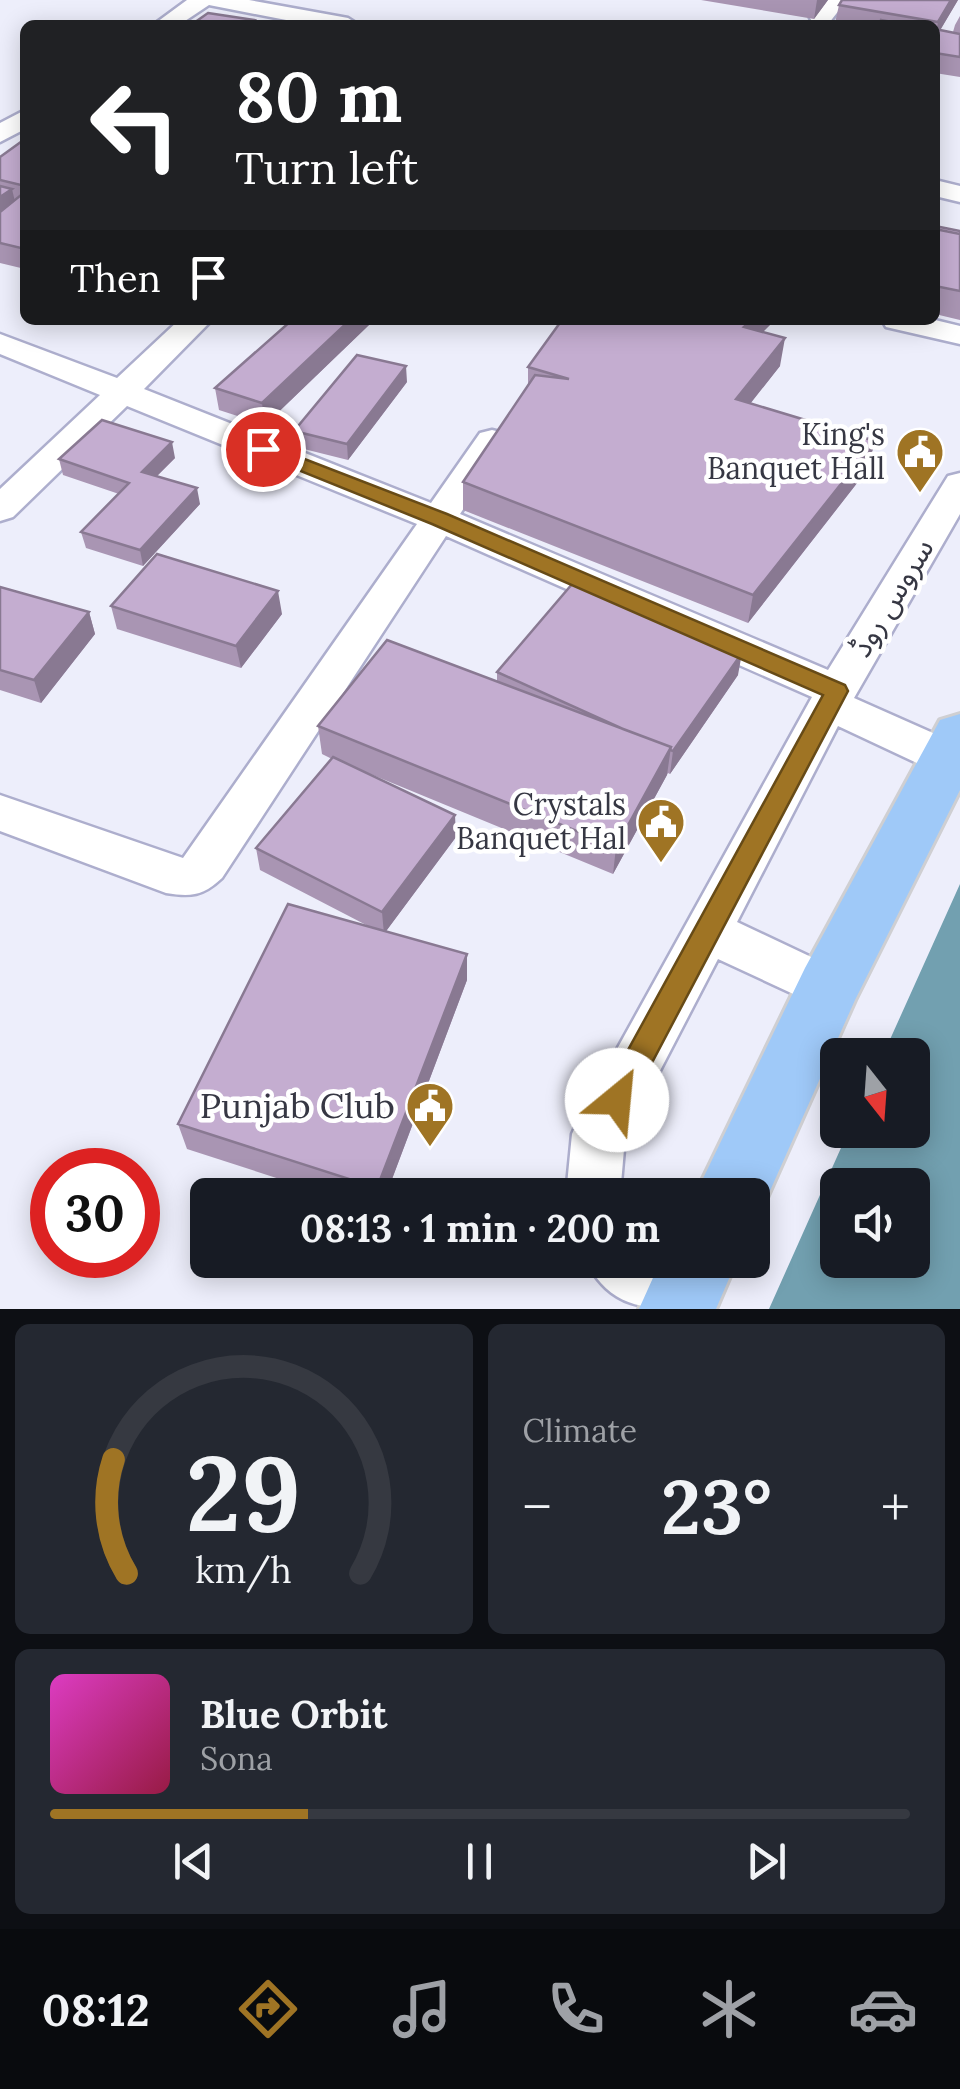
<!DOCTYPE html>
<meta charset="utf-8">
<style>
body{margin:0;font-family:Lora,"Noto Sans Arabic",serif;background:#242831;color:#f1f3f6;height:100vh;display:flex;flex-direction:column;font-size:38px;white-space:nowrap}
*{box-sizing:border-box;margin:0}
p{font-size:32px;color:#9ea1a6}
.icon{flex:none;width:55px;height:55px;fill:none;stroke:currentColor;stroke-width:2;stroke-linecap:round;stroke-linejoin:round}
.map{position:relative;height:1309px;overflow:hidden}
.sheet{display:flex;flex-direction:column;gap:15px;padding:15px;background:#0d0f14;flex:1}
.sheet>*{flex:none}
.guide{position:absolute;left:20px;top:20px;width:920px;height:305px;border-radius:15px;box-shadow:0 5px 25px #0003;background:#202124;color:#fff;overflow:hidden}
.needle{width:65px;rotate:163deg}
.tools{position:absolute;left:820px;top:1038px;display:grid;gap:20px}
.tools a{display:grid;place-items:center;width:110px;height:110px;border-radius:15px;background:#171b24;box-shadow:0 5px 25px #0003;font-size:50px}
.speed{position:absolute;left:30px;top:1148px;display:flex;gap:20px;font-size:50px;font-weight:700;text-align:center}
.speed>*{display:grid;place-content:center;width:130px;height:130px;border-radius:50%;background:#171b24;box-shadow:0 5px 25px #0003;line-height:1}
.speed .limit{border:15px solid #d22;background:#fff;color:#111}
.pin{position:absolute;display:grid;place-items:center;width:85px;height:85px;color:#fff;margin:-42px;border:5px solid #fff;border-radius:50%;box-shadow:0 2px 10px #0007}
.me{position:absolute;width:110px;margin:-55px;rotate:28deg;stroke-linejoin:round;filter:drop-shadow(0 0 8px #0008)}
.turn{display:flex;align-items:center;gap:35px;height:210px;padding:0 50px;font-size:45px}
.turn .icon{width:130px;height:130px;stroke-width:2.5}
.turn b{display:block;font-size:70px;line-height:85px}
.then{display:flex;align-items:center;height:95px;padding:0 50px;background:#0003;gap:20px;font-size:38px}
.big{font-size:75px;font-weight:700;line-height:1.1}
.sheet .widget{flex:1;display:flex;flex-direction:column;justify-content:center;gap:15px;min-width:0;padding:0 35px;border-radius:15px;background:#242831}
.sheet .dial{align-items:center;gap:0}
.dial svg{height:260px;overflow:visible;fill:none;stroke:#363941;stroke-width:7;stroke-linecap:round;text-anchor:middle}
.dial text{fill:#f1f3f6;stroke:none}
.song{display:flex;align-items:center;gap:30px}
.cover{width:120px;height:120px;border-radius:15px;background:linear-gradient(135deg,hsl(310 70% 55%),hsl(340 70% 35%))}
.played{height:10px;border-radius:5px;background:linear-gradient(90deg,#9f7424 30%,#363941 30%)}
.keys{display:flex;justify-content:space-around;direction:ltr}
.heat{display:flex;justify-content:space-between;align-items:center;font-size:55px;direction:ltr}
.sheet .tiles{flex:1;display:grid;gap:15px;grid-template-columns:1fr 1fr}
.widget:last-child{grid-column:span 2}
.trip{position:absolute;left:190px;top:1178px;width:580px;height:100px;border-radius:15px;background:#171b24;box-shadow:0 5px 25px #0003;font-weight:700;line-height:100px;text-align:center}
.tab-bar{display:flex;height:160px;justify-content:space-around;align-items:center;background:#090b0e;color:#9ea1a6}
.tab-bar .icon{width:70px;height:70px}
.tab-bar .active{color:#9f7424}
.tab-bar b{font-size:45px;color:#f1f3f6}
.map>svg:first-child{display:block}
.water{fill:#72a0b0;fill-rule:evenodd}
.lines{fill:none;stroke-linecap:round;stroke-linejoin:round}
.minor-casing{stroke:#adaecd;stroke-width:5}
.major-casing{stroke:#cfcfd2;stroke-width:6}
.minor{fill:#fff;fill-rule:evenodd}
.major{fill:#9fc9f8;fill-rule:evenodd}
.wall{fill:#a995b3}
.shaded-wall{fill:#897992}
.building{fill:#c4add0;stroke:#897992;stroke-width:2.5}
.route{fill:#9f7424;stroke:#674b17;stroke-width:2.5}
.labels{text-anchor:middle;stroke-width:9;stroke-linejoin:round;paint-order:stroke}
.poi-label{font-size:30px;fill:#363743;stroke:#fff;text-anchor:end}
.street-label{font-size:30px;fill:#363743;stroke:#fff}
.near-poi-label{font-size:35px;fill:#363743;stroke:#fff;text-anchor:end}
</style>
<div class="map">
<svg width="960" height="1309" viewBox="0 0 960 1309">
<rect width="100%" height="100%" fill="#edeefb"/>
<path class="water" d="M 960,884 L 960,1309 L 769,1309 L 849,1130 L 912,1130 L 912,1055 L 883,1055 ZM 838,1185 L 912,1185 L 912,1260 L 838,1260 Z"/>
<g class="lines">
<g class="minor-casing">
<path id="minor" d="M 187,0 L 249,0 L 348,18 L 359,25 L 312,25 L 209,5 L 179,25 L 153,25 Z
M 824,0 L 847,0 L 829,23 L 813,23 L 810,18 Z
M 25,110 L 25,129 L 0,142 L 0,123 Z
M 935,180 L 960,186 L 960,202 L 935,196 Z
M 179,320 L 212,320 L 144,389 L 431,503 L 480,433 L 492,430 L 504,433 L 509,440 L 460,514 L 828,670 L 948,476 L 960,473 L 960,514 L 854,698 L 960,745 L 960,772 L 949,776 L 934,771 L 838,726 L 737,922 L 845,973 L 853,988 L 845,1003 L 828,1010 L 718,959 L 625,1138 L 620,1195 L 566,1195 L 572,1134 L 580,1116 L 812,697 L 446,536 L 222,878 C 203,896 191,897 166,893 L 0,831 L 0,795 L 183,858 L 417,524 L 127,406 L 13,517 L 0,521 L 0,489 L 100,395 L 0,354 L 0,334 L 117,378 Z
M 882,320 L 935,320 L 960,326 L 960,344 L 886,327 Z
M 585,1260 L 650,1260 L 694,1288 L 702,1309 C 641,1309 612,1309 585,1260 Z"/>
</g>
<g class="major-casing">
<path id="major" d="M 960,714 L 960,790 L 855,1000 L 757,1220 L 752,1222 L 752,1195 L 695,1195 L 805,968 L 940,720 Z
M 661,1260 L 737,1260 L 716,1309 L 639,1309 Z"/>
</g>
<use href="#minor" class="minor"/>
<use href="#major" class="major"/>
</g>
<path class="wall" d="M 701,0 L 828,0 L 814,19 Z
M 958,0 L 940,30 L 953,32 L 955,25 L 960,16 L 960,77 L 935,73 L 935,25 L 845,25 L 835,23 L 839,5 Z
M 25,139 L 25,269 L 0,263 L 0,157 Z
M 935,226 L 960,231 L 960,320 L 935,314 Z
M 292,320 L 368,320 L 369,325 L 265,425 L 219,410 L 215,388 Z
M 562,320 L 775,320 L 762,332 L 780,366 L 750,403 L 868,469 L 748,623 L 463,510 L 463,482 L 528,385 L 528,367 Z
M 407,382 L 348,460 L 296,447 L 294,431 Z
M 175,458 L 157,476 L 200,504 L 143,566 L 86,548 L 81,532 L 119,494 L 63,475 L 59,459 Z
M 0,587 L 89,612 L 95,634 L 41,703 L 0,690 Z
M 111,606 L 282,614 L 241,668 L 117,629 Z
M 497,672 L 738,675 L 670,774 L 668,773 L 613,874 L 363,771 L 456,837 L 386,931 L 467,954 L 467,980 L 386,1195 L 329,1195 L 187,1149 L 178,1124 L 370,927 L 260,870 L 256,848 L 332,759 L 322,754 L 318,726 L 497,681 Z"/>
<path class="shaded-wall" d="M 817,0 L 828,0 L 814,19 Z
M 951,0 L 958,0 L 935,39 L 938,22 Z
M 12,189 L 17,210 L 0,222 L 0,197 Z
M 350,320 L 368,320 L 369,325 L 265,425 L 262,403 Z
M 752,320 L 775,320 L 740,355 L 744,327 Z
M 785,338 L 780,366 L 732,427 L 736,399 Z
M 406,366 L 407,382 L 348,460 L 347,444 Z
M 875,441 L 868,469 L 748,623 L 753,595 Z
M 172,442 L 175,458 L 145,488 L 142,472 Z
M 197,488 L 200,504 L 143,566 L 140,550 Z
M 278,591 L 282,614 L 241,668 L 236,646 Z
M 89,612 L 95,634 L 41,703 L 34,680 Z
M 742,653 L 738,675 L 670,774 L 673,751 Z
M 671,747 L 667,775 L 613,874 L 616,847 Z
M 455,815 L 456,837 L 384,934 L 382,912 Z
M 467,954 L 467,980 L 386,1195 L 378,1195 L 377,1188 Z"/>
<path class="building" d="M 842,0 L 951,0 L 938,22 L 839,5 Z
M 208,13 L 254,20 L 247,25 L 191,25 Z
M 881,20 L 909,25 L 879,25 Z
M 935,29 L 960,34 L 960,57 L 935,53 Z
M 25,139 L 25,186 L 0,180 L 0,157 Z
M 0,186 L 12,189 L 0,197 Z
M 21,195 L 25,196 L 25,249 L 0,243 L 0,212 Z
M 935,226 L 960,231 L 960,234 L 935,229 Z
M 935,229 L 960,234 L 960,291 L 935,286 Z
M 292,320 L 350,320 L 262,403 L 215,388 Z
M 562,320 L 752,320 L 744,327 L 785,338 L 736,399 L 875,441 L 753,595 L 463,482 L 535,375 L 569,379 L 528,367 Z
M 357,355 L 406,366 L 347,444 L 294,431 Z
M 102,420 L 172,442 L 142,472 L 197,488 L 140,550 L 81,532 L 129,483 L 59,459 Z
M 157,554 L 278,591 L 236,646 L 111,606 Z
M 573,583 L 742,653 L 673,751 L 670,750 L 671,747 L 623,729 L 497,672 Z
M 0,587 L 89,612 L 34,680 L 0,670 Z
M 387,640 L 671,747 L 616,847 L 318,726 Z
M 333,757 L 455,815 L 382,912 L 256,848 Z
M 288,904 L 467,954 L 377,1188 L 178,1124 Z"/>
<path class="route" d="M 263,443 L 447,514 L 845,685 L 848,691 L 627,1110 L 617,1114 L 606,1110 L 602,1100 L 606,1090 L 823,695 L 432,524 L 256,453 L 253,449 Z"/>
<defs>
<g id="civic-pin" transform="scale(2.5)"><path d="M0 17L-7.5 6A9.5 9.5 0 1 1 7.5 6Z" fill="#9f7424" stroke="#fff"/><path d="M-.6-6.5H3V-4.5H.6V-3L4-1V1h2V6H-6V1h2V-1L-.6-3ZM-1.2 2.5V6h2.4V2.5Z" fill="#fff"/></g>
</defs>
<g fill-rule="evenodd">
<use href="#civic-pin" x="920" y="452"/>
<use href="#civic-pin" x="661" y="822"/>
<use href="#civic-pin" x="430" y="1106"/>
</g>
<g class="labels">
<g class="poi-label">
<text x="885" y="445">King's<tspan x="885" dy="34">Banquet Hall</tspan></text>
<text x="626" y="815">Crystals<tspan x="626" dy="34">Banquet Hal</tspan></text>
</g>
<g class="street-label">
<text transform="translate(892 598) rotate(-59)" y="10">سروس روڈ</text>
</g>
<g class="near-poi-label">
<text x="395" y="1118">Punjab Club</text>
</g>
</g>
</svg>
<div class="tools">
<a><svg class="needle" viewBox="-14 -14 28 28"><path d="M0-13l5 13h-10z" fill="#e53935"/><path d="M0 13l5-13h-10z" fill="#9ea1a6"/></svg></a>
<a><svg class="icon" aria-label="sound" viewBox="0 0 24 24"><path d="M4 9h4l5-4v14l-5-4H4zM17 9q2 3 0 6"/></svg></a>
</div>
<div class="speed"><div class="limit">30</div></div>
<div class="pin" style="left:263px;top:449px;background:#d93025"><svg class="icon" aria-label="arrive" viewBox="0 0 24 24"><path d="M6 21V4h12l-3 4 3 4H6"/></svg></div>
<svg class="me" style="left:617px;top:1100px" viewBox="-20 -20 40 40"><circle r="19" fill="#fff"/><path d="M0-13L10 11 0 6-10 11z" fill="#9f7424"/></svg>
<div class="trip">08:13 · 1 min · 200 m</div>
<div class="guide">
<div class="turn"><svg class="icon" aria-label="left" viewBox="0 0 24 24"><path d="M17 20v-9H6M10 6l-5 5 5 5"/></svg><div><b>80 m</b>Turn left</div></div>
<div class="then">Then<svg class="icon" aria-label="arrive" viewBox="0 0 24 24"><path d="M6 21V4h12l-3 4 3 4H6"/></svg></div>
</div>
</div>
<section class="sheet">
<div class="tiles">
<div class="widget dial"><svg viewBox="0 0 100 80">
<path d="M14 69A42 42 0 1 1 86 69"/>
<path d="M14 69A42 42 0 0 1 10 34" stroke="#9f7424"/>
<text x="50" y="56" font-size="32" font-weight="700">29</text>
<text x="50" y="72" font-size="11">km/h</text>
</svg></div>
<div class="widget"><p>Climate</p>
<div class="heat"><a>−</a><b class="big">23°</b><a>+</a></div>
</div>
<div class="widget">
<div class="song"><i class="cover"></i><div><b>Blue Orbit</b><p>Sona</p></div></div>
<div class="played"></div>
<div class="keys"><svg class="icon" aria-label="previous" viewBox="0 0 24 24"><path d="M18 5L8 12l10 7zM5 5v14"/></svg><svg class="icon" aria-label="pause" viewBox="0 0 24 24"><path d="M8 5v14M16 5v14"/></svg><svg class="icon" aria-label="next" viewBox="0 0 24 24"><path d="M6 5l10 7-10 7zM19 5v14"/></svg></div>
</div>
</div>
</section>
<nav class="tab-bar">
<b>08:12</b>
<svg class="icon active" aria-label="directions" viewBox="0 0 24 24"><path d="M12 3l9 9-9 9-9-9zM9 14v-3h6M13 9l2 2-2 2"/></svg>
<svg class="icon" aria-label="music" viewBox="0 0 24 24"><path d="M9 18V5l10-2v13"/><circle cx="6" cy="18" r="3"/><circle cx="16" cy="16" r="3"/></svg>
<svg class="icon" aria-label="phone" viewBox="0 0 24 24"><path d="M5 4h4l2 5-3 2q2 4 5 5l2-3 5 2v4C11 20 4 13 5 4z"/></svg>
<svg class="icon" aria-label="climate" viewBox="0 0 24 24"><path d="M12 3v18M4 7l16 10M4 17L20 7"/></svg>
<svg class="icon" aria-label="car" viewBox="0 0 24 24"><path d="M5 17H2v-5l4-1 3-4h7l3 4 3 1v5h-3M9 17h6M6 11h13"/><circle cx="7" cy="17" r="2"/><circle cx="17" cy="17" r="2"/></svg>
</nav>
